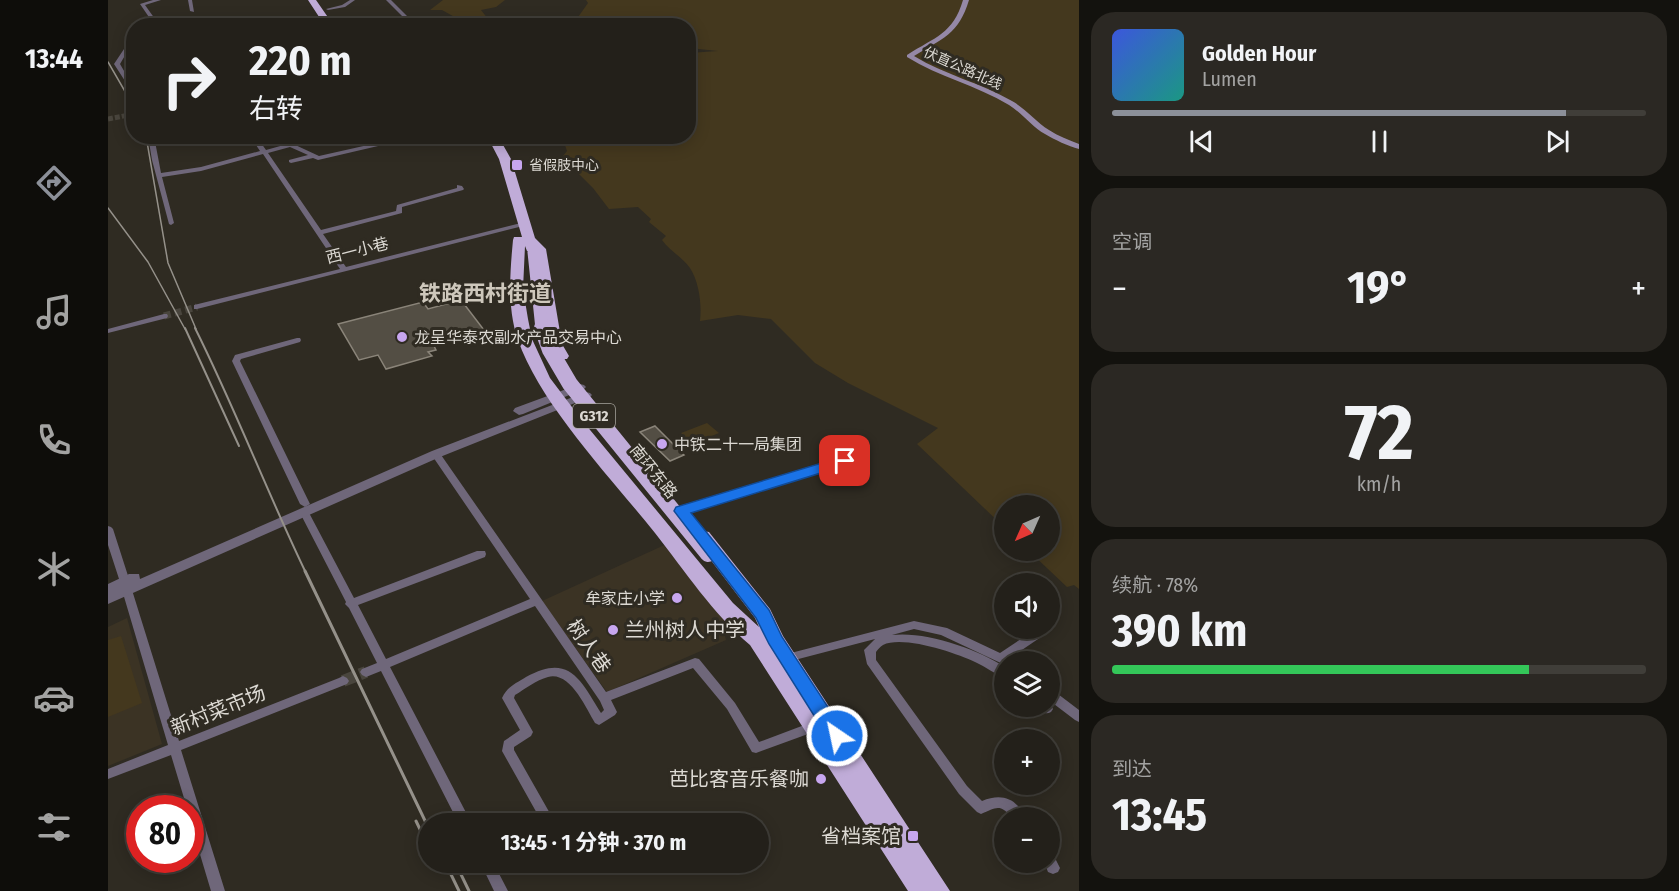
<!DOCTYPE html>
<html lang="zh">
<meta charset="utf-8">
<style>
body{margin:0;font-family:"Fira Sans Condensed","Noto Sans SC",sans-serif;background:#2b2823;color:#f1f3f6;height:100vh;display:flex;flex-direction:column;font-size:22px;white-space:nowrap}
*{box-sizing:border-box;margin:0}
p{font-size:20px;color:#a3a3a2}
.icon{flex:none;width:33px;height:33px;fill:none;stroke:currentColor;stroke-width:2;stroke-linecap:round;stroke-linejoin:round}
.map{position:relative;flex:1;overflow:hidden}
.details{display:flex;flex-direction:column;gap:12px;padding:12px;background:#13120e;width:600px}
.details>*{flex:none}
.hud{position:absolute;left:18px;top:18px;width:570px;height:126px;border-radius:24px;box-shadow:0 3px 15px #0003,0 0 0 2px #403e39;background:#23201a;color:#f1f3f6;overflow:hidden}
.needle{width:39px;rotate:225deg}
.buttons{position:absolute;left:886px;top:495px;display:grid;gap:12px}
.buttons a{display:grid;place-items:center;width:66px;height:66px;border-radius:50%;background:#23201a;box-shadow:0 3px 15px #0003,0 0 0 2px #403e39;font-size:30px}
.speed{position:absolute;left:18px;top:795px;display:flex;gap:12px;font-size:30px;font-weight:700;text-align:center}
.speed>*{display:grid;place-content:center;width:78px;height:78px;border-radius:50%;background:#23201a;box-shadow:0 3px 15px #0003,0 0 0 2px #403e39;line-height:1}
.speed .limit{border:9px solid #d22;background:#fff;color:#111}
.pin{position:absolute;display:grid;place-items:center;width:51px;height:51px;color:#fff;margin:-26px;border-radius:12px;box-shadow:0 3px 9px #0006}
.me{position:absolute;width:66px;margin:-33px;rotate:326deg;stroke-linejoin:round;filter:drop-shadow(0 0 4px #0008)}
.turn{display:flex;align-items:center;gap:21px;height:126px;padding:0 24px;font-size:27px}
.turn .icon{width:78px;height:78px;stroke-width:2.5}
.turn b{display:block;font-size:42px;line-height:51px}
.big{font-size:45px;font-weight:700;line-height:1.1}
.details .widget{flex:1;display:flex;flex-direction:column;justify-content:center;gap:9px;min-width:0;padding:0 21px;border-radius:24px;background:#2b2823}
.details .dial{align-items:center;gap:0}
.dial b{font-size:78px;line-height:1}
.song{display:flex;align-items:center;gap:18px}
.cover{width:72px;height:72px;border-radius:9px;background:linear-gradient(135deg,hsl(230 70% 55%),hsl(170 70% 35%))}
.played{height:6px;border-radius:3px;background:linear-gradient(90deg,#8c9099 85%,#403e39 85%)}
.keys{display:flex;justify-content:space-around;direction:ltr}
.heat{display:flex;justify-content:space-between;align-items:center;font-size:33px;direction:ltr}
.charge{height:9px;border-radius:4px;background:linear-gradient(90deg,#34c759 78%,#403e39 0)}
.trip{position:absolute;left:310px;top:813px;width:351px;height:60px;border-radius:30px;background:#23201a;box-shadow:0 3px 15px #0003,0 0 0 2px #403e39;font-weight:700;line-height:60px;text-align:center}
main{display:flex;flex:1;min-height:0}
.tabs{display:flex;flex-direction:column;width:108px;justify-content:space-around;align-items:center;background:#0e0d0a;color:#a3a3a2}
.tabs .icon{width:42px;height:42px}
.tabs .current{color:#8c9099}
.tabs b{font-size:27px;color:#f1f3f6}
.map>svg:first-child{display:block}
.built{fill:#3b3324}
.green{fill:#44381e}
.building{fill:#534e44;stroke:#8a8479;stroke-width:1.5}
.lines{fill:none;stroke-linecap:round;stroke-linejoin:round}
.minor-tunnel-far2{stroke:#49453d;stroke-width:5;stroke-dasharray:5 2;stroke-linecap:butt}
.minor-tunnel-far1{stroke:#49453d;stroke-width:7;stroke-dasharray:7 4;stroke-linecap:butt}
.minor-tunnel{stroke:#49453d;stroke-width:12;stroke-dasharray:12 6;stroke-linecap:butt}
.minor{fill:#6f677a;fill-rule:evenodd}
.tertiary{fill:#6f677a;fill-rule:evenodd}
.secondary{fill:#9588a7;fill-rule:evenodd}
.trunk{fill:#c0acd8;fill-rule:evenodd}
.rail-far2{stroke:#95918a;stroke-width:1.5}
.rail-far1{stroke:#95918a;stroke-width:2}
.rail{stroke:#95918a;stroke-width:3}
.trunk-bridge-far1{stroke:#c0acd8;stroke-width:13}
.trunk-bridge{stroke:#c0acd8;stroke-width:16}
.route{fill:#1a73e8;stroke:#114b97;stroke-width:1.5}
.poi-dot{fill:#c7a6ef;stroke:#2f2b22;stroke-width:2}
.labels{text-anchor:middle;stroke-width:6;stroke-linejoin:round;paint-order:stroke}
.far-street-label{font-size:14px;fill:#dcd9d3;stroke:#2f2b22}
.far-poi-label{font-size:14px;fill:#dcd9d3;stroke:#2f2b22;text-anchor:start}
.shield{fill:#2f2b22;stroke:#a8a59e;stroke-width:1.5}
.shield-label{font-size:15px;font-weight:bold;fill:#dcd9d3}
.street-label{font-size:16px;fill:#dcd9d3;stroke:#2f2b22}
.poi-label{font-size:16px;fill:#dcd9d3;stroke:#2f2b22;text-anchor:start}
.near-poi-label{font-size:20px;fill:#dcd9d3;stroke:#2f2b22;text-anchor:end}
.near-street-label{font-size:20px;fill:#dcd9d3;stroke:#2f2b22}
.district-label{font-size:22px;font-weight:bold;fill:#cec8bc;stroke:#2f2b22}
</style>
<main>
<nav class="tabs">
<b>13:44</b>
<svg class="icon current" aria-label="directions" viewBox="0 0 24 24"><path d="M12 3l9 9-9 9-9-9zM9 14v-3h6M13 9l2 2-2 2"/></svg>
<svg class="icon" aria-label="music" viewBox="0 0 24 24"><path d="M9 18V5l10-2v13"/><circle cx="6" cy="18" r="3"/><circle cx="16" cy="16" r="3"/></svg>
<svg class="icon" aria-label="phone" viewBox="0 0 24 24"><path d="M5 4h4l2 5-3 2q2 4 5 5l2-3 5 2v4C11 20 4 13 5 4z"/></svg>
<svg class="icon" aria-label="climate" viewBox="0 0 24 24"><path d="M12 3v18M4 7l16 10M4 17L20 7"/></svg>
<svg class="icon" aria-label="car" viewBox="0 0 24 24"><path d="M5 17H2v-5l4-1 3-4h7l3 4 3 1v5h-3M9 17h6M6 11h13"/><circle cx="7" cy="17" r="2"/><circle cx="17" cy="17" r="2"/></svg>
<svg class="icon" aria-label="filters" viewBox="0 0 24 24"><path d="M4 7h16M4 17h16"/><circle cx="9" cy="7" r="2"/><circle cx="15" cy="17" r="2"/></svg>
</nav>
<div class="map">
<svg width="971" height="891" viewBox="0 0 971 891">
<rect width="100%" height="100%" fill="#2f2b22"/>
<path class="built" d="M 563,542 L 629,629 L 617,636 L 618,640 L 499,692 L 434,601 Z
M 19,618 L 54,744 L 0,766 L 0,627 Z"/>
<path class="green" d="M 335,0 L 397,0 L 388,7 L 373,10 L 380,19 L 381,26 L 361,25 L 334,10 L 322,10 Z
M 478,0 L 971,0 L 971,589 L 966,585 L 959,587 L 921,551 L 942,550 L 942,506 L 897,506 L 897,528 L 809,444 L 830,428 L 740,383 L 707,363 L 663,319 L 630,315 L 592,321 C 594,304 591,282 582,268 C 575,258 562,251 554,240 L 558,236 L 541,222 L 543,219 L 530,207 L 501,209 L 485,188 L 463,166 L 463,163 L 457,161 L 455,156 L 459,151 L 457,145 L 469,140 L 441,137 L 580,136 L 581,53 L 610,51 L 581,48 L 580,26 L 477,25 L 468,20 L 480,3 Z
M 599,423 L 611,433 L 584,444 L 573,433 Z
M 13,636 L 34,703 L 0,717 L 0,640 Z"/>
<path class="building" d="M 353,300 L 376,330 L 325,344 L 328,350 L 320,352 L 324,356 L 278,369 L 270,355 L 251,360 L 230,324 L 315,302 L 320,309 Z
M 547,426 L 576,455 L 562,461 L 532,432 Z"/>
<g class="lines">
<path class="minor-tunnel-far2" d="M 0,119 L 26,114"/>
<path class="minor-tunnel-far1" d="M 56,316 L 89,307"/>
<path class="minor-tunnel" d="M 235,681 L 258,672"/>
<path class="minor" d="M 45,0 L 53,0 L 37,5 L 52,26 L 47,26 L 32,4 Z
M 80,0 L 84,0 L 86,12 L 82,11 Z
M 242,0 L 247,0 L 237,7 L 220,10 L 218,9 L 234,5 Z
M 278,0 L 283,0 L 300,17 L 354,24 L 352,25 L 297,19 Z
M 26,34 L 26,40 L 12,64 L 26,88 L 26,95 L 6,64 Z
M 40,136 L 46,136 L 53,173 L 93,167 L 152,151 L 142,136 L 148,136 L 158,150 L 183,143 L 211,156 L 300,136 L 313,136 L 210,160 L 205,158 L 183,163 L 181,162 L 181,160 L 200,155 L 182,147 L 160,153 L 213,230 L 288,211 L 289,205 L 349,188 L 349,185 L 354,186 L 356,189 L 355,190 L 294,207 L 294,213 L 215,234 L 238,267 L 417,222 L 420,224 L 419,225 L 89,309 L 86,309 L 86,305 L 232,269 L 155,154 L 93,171 L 54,177 L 66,223 L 63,225 L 61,224 L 44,160 Z
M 56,314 L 59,314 L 60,316 L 59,318 L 0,333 L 0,329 Z
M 189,338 L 192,338 L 193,340 L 192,342 L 133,359 L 132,361 L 202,504 L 197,507 L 192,504 L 124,361 L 127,355 Z
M 328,451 L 331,452 L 498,692 L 587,658 L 591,659 L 627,703 L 651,742 L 707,721 L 711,722 L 713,726 L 711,730 L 648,753 L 644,752 L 619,709 L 585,668 L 503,700 L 509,712 L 507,715 L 491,725 L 487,723 C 478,708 462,671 440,677 C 428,680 417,689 407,695 L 406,698 L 425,732 L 423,736 L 406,747 L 406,750 L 448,824 L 435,824 L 394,751 L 396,741 L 412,730 L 394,698 C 400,686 407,684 418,677 C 461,653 472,679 493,713 L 496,710 L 492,701 L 427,606 L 282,667 L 364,824 L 351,824 L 273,671 L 258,677 L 254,675 L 252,672 L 254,669 L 269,663 L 241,608 L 237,604 L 238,602 L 191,511 L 193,509 L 199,509 L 246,598 L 369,551 L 377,551 L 378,554 L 377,557 L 250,605 L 278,659 L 422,599 L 323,454 Z
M 756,452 L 759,453 L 761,455 L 759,457 L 573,514 L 570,513 L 568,511 L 570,509 Z
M 0,526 L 3,527 L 5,529 L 22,582 L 21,585 L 13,585 L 12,582 L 0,545 Z
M 19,586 L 23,587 L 24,590 L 71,741 L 231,678 L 235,676 L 239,678 L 241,681 L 239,684 L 73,750 L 117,891 L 103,891 L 82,821 L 82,808 L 79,808 L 63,755 L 0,779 L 0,769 L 60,745 L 14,590 L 15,587 Z
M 806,621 L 839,628 L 892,653 L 925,631 L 929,630 L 933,631 L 934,634 L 933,637 L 902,658 L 906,662 L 897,662 L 897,665 L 833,635 L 806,629 L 784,635 C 818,631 869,649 897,667 L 897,678 C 887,674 878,667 867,662 C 848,653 795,635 775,645 C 772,647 770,649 768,652 L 768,660 L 859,786 L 874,801 C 894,793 908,798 918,818 L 904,818 C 892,803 888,808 873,814 L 869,812 L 851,794 L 759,664 L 756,650 L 767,639 L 679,662 L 675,661 L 673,658 L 675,655 L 679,654 Z
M 942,689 L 946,691 L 971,710 L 971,722 L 967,720 L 942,701 Z
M 942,704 L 945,709 L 943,712 C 937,715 933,712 930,706 L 942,706 Z
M 942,856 L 947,858 L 952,868 L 950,872 L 945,874 L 940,872 L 936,862 L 942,862 Z
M 372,862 L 385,862 L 400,891 L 386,891 Z"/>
<path class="tertiary" d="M 472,384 L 476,385 L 478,387 L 476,389 L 415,414 L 411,415 L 405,411 L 407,408 Z
M 478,392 L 482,393 L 484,395 L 482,397 L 332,457 L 0,604 L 0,584 L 21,574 L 31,574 L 32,579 L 324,451 Z"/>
<path class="secondary" d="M 855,0 L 861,0 C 851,34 834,39 806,56 C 837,75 873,83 904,101 C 918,109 928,122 941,130 C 950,136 961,140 971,144 L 971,149 C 960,146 947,140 937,134 C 924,127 914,113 901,105 C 868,85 831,77 799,57 L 799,55 C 827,37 845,34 855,0 Z"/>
<path class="trunk" d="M 200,0 L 208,0 L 226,26 L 217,26 Z
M 379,136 L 390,136 L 403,159 L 427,238 L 438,249 L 454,344 L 461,356 L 459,359 L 449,359 L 440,344 L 426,251 L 419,251 L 417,246 L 415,289 L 420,319 L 424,339 L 442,378 L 473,419 L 625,603 L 651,627 L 647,618 L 589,542 L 586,537 L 589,532 L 595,531 L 601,532 L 662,609 L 675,636 L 842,891 L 800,891 L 642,645 C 605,614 577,571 547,533 C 504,479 432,404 410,340 C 399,309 402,272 405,240 L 406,237 L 414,237 L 391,159 Z"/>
<path class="rail-far2" d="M 0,62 L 26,107
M 38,136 L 60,263 L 88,329
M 0,208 L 40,262 L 77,329"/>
<path class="rail-far1" d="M 77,328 L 131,446
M 87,328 C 127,408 159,492 198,573"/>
<path class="rail" d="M 197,571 L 321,829
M 308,821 L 321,848
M 337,862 L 351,891
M 347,862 L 361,891"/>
<path class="trunk-bridge-far1" d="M 426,252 L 434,329"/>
<path class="trunk-bridge" d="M 434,328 L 442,350 L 462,384 L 600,554"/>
</g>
<path class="route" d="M 737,456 L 744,461 L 742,464 L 583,513 L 661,610 L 674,637 L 735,730 L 738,736 L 735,741 L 729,743 L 722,741 L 661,644 L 648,618 L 566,511 L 568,507 Z"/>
<g class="poi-dot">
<rect x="403" y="159" width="12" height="12" rx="3"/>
<circle cx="294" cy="337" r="6"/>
<circle cx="554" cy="444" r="6"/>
<circle cx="569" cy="598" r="6"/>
<circle cx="505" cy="630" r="6"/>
<circle cx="713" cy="779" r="6"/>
<rect x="799" y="830" width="12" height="12" rx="3"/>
</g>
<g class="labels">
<g class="far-street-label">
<text transform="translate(855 68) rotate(24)" y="5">伏直公路北线</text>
</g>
<g class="far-poi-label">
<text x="421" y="170">省假肢中心</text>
</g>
<rect class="shield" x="465" y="404" width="42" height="24" rx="4.5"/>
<g class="shield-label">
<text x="486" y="421">G312</text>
</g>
<g class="street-label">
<text transform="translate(249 250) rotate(-14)" y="6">西一小巷</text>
<text transform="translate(546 471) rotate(51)" y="6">南环东路</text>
</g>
<g class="poi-label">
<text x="306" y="343">龙呈华泰农副水产品交易中心</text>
<text x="566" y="450">中铁二十一局集团</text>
<text x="557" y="604" text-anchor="end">牟家庄小学</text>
</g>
<g class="near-poi-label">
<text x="517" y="637" text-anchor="start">兰州树人中学</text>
<text x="701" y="786">芭比客音乐餐咖</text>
<text x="793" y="843">省档案馆</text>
</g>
<g class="near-street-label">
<text transform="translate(481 646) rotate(55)" y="7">树人巷</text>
<text transform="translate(110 710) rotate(-22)" y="7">新村菜市场</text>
</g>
<g class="district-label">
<text x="377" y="301">铁路西村街道</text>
</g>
</g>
</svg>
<div class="buttons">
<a><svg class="needle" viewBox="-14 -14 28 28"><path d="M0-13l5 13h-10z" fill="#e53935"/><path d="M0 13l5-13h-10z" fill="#a3a3a2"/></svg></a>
<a><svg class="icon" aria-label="sound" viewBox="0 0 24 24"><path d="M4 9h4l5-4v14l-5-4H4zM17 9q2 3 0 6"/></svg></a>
<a><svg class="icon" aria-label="layers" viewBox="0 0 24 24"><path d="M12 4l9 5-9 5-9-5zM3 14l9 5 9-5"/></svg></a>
<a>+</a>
<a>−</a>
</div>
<div class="speed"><div class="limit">80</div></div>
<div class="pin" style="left:737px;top:461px;background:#d93025"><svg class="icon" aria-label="arrive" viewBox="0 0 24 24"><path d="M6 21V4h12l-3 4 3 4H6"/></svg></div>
<svg class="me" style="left:729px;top:736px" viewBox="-20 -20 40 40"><circle r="17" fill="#1a73e8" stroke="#fff" stroke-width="3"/><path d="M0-11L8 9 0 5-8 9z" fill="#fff"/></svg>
<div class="trip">13:45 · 1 分钟 · 370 m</div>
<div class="hud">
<div class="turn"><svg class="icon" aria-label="right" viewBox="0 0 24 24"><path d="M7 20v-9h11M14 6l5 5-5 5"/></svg><div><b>220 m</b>右转</div></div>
</div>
</div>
<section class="details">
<div class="widget">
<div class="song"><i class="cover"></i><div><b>Golden Hour</b><p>Lumen</p></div></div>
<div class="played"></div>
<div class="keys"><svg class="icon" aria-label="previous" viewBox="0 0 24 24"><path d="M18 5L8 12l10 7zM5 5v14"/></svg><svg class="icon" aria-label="pause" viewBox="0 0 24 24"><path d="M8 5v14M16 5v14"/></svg><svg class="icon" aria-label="next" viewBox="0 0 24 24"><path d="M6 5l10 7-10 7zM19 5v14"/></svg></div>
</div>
<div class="widget"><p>空调</p>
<div class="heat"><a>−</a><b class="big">19°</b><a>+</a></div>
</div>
<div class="widget dial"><b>72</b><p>km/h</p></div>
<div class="widget"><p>续航 · 78%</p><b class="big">390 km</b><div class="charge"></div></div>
<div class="widget"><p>到达</p><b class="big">13:45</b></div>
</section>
</main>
